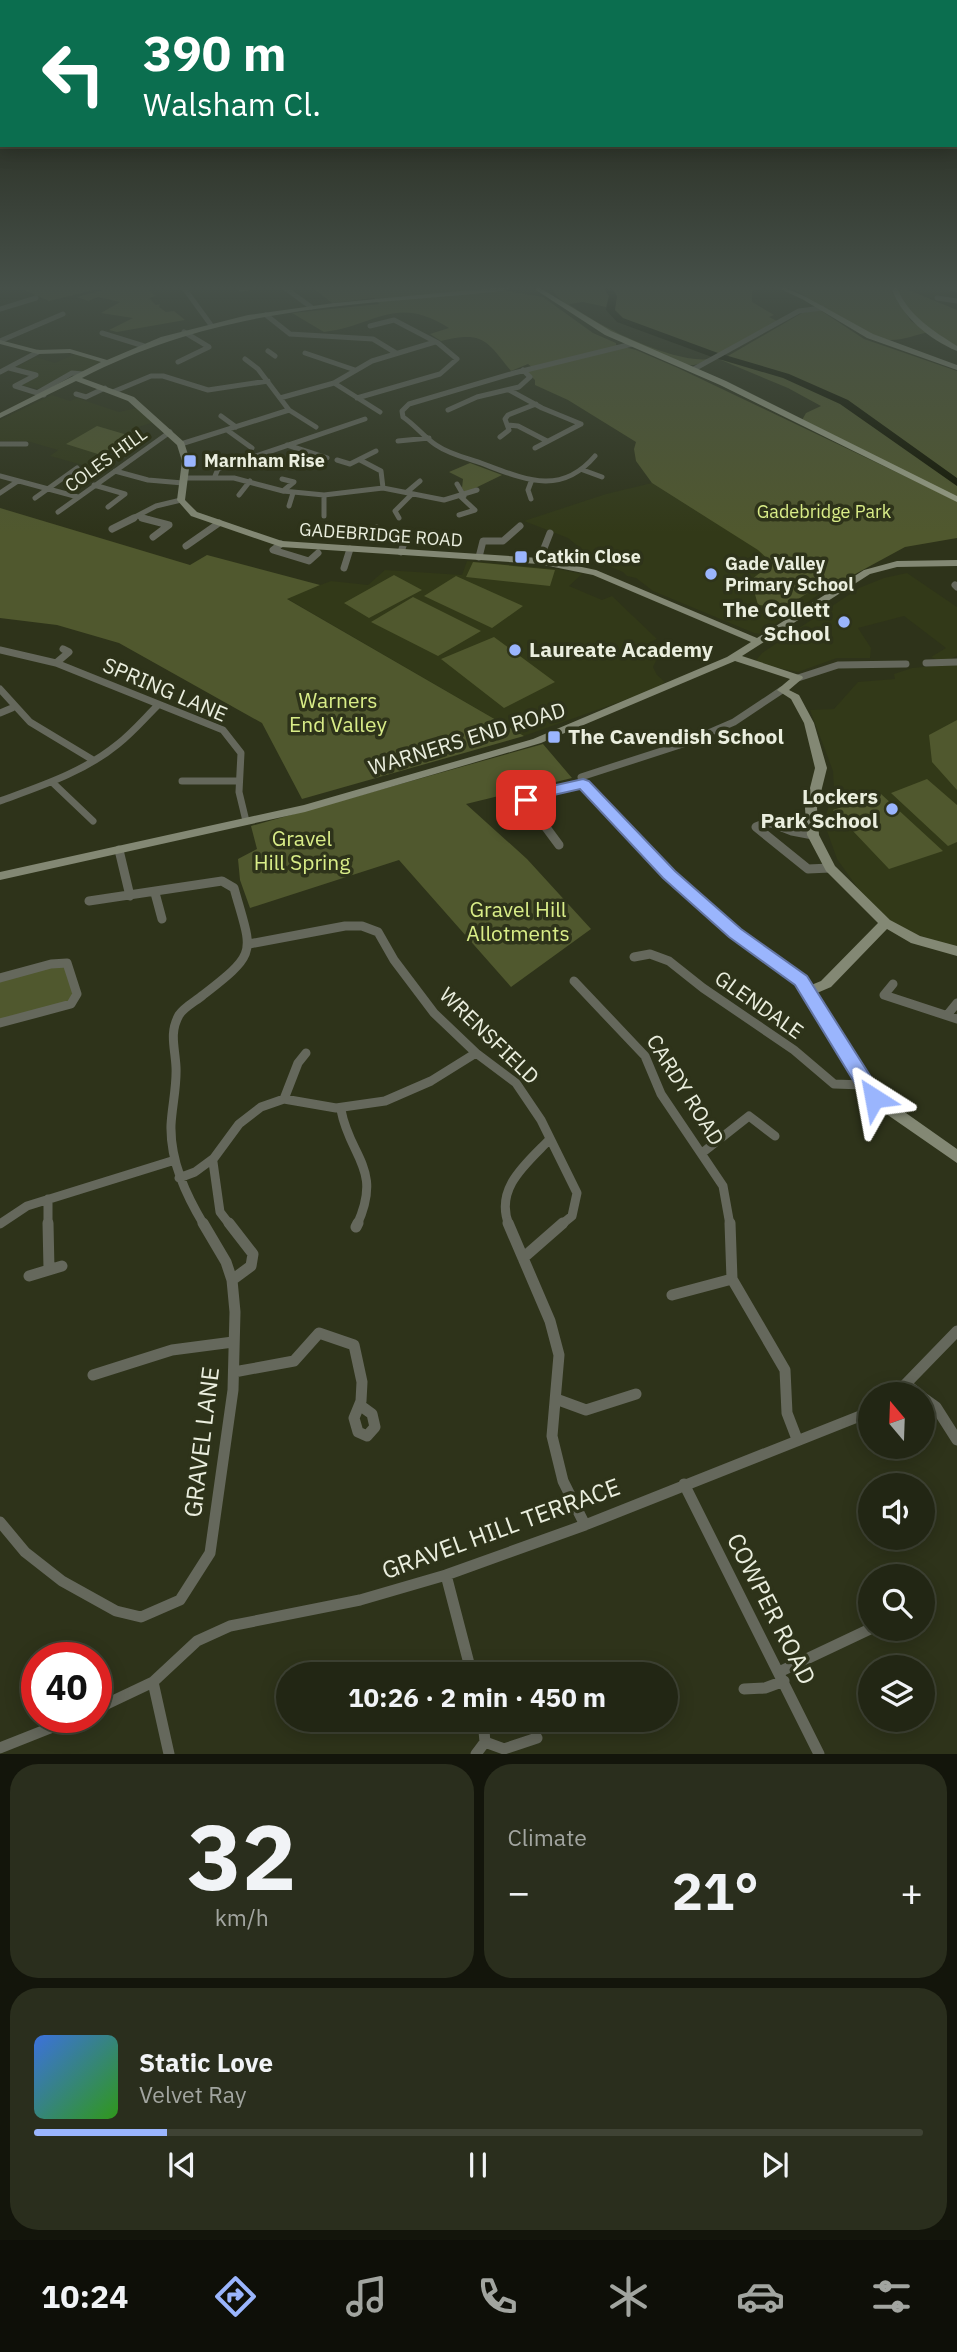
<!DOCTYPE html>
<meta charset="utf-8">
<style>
body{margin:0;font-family:"IBM Plex Sans",sans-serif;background:#2a2e1d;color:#f1f3f6;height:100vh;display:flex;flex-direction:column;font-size:26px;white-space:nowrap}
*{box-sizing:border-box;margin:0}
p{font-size:23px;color:#a2a5a0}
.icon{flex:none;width:38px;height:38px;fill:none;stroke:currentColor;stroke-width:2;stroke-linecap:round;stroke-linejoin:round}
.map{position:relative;height:1754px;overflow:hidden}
.side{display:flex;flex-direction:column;gap:10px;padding:10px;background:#13150b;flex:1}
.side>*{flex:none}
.hud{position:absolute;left:0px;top:0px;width:957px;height:147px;box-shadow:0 4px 18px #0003,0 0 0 2px #3f4334;background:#0b6e4f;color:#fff;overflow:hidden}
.needle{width:46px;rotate:341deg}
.fabs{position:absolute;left:858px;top:1382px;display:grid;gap:14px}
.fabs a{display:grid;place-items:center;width:77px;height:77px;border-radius:50%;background:#222614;box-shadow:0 4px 18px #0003,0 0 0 2px #3f4334;font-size:35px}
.speed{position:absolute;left:21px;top:1642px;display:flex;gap:14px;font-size:35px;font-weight:700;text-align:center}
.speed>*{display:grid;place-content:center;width:91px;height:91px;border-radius:50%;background:#222614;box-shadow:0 4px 18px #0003,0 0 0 2px #3f4334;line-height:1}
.speed .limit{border:10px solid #d22;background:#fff;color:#111}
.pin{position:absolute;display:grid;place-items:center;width:60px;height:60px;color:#fff;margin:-30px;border-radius:14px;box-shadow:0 4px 10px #0006}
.me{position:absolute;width:77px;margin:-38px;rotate:326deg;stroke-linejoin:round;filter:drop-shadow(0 0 5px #0008)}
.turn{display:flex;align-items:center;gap:24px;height:147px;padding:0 28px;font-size:32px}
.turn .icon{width:91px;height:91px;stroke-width:2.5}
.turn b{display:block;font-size:49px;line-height:60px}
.big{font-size:52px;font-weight:800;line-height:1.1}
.side .widget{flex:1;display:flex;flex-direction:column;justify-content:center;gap:10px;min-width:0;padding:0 24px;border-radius:28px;background:#2a2e1d}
.side .dial{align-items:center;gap:0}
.dial b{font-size:91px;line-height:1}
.song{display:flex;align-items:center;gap:21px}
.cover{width:84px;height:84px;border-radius:10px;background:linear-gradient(135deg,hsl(220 70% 55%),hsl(110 70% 35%))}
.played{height:7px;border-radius:4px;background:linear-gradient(90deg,#9ab5fd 15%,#3f4334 15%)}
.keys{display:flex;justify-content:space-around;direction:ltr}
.heat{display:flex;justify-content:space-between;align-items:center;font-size:38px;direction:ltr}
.side .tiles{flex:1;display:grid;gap:10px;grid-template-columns:1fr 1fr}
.widget:last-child{grid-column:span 2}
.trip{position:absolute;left:276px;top:1662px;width:402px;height:70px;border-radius:35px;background:#222614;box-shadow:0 4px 18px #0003,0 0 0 2px #3f4334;font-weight:800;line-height:70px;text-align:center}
.menu{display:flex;height:112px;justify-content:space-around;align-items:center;background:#0e0f08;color:#a2a5a0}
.menu .icon{width:49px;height:49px}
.menu .selected{color:#9ab5fd}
.menu b{font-size:32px;color:#f1f3f6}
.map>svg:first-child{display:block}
.built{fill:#323918}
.green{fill:#50582e}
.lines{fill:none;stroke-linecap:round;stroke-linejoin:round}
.river{fill:#131703;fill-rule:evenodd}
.street-far3{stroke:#65685c;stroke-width:5}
.street-far2{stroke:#65685c;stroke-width:7}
.street-far1{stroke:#65685c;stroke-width:9}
.street{stroke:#65685c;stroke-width:11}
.secondary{fill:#838874;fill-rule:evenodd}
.primary{fill:#9aa087;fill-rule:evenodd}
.route{fill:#9ab5fd;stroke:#6476a4;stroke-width:2}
.poi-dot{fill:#9ab5fd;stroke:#2e331a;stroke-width:2.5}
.labels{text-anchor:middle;stroke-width:7;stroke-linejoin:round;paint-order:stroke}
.far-street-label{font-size:18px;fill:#eaeede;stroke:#2e331a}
.far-poi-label{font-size:18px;font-weight:bold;fill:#eaeede;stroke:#2e331a;text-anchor:start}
.far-park-label{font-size:18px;fill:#d9ed88;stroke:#2e331a}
.poi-label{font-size:21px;font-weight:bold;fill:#eaeede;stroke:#2e331a;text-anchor:end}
.street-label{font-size:21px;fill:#eaeede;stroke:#2e331a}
.park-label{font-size:21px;fill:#d9ed88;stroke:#2e331a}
.near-street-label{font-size:24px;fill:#eaeede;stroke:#2e331a}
</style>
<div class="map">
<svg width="957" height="1754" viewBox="0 0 957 1754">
<rect width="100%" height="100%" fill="#2e331a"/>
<path class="built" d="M 75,354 L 101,362 L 75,375 L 69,373 L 39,389 L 21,385 L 38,374 L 16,367 L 36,357 L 55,363 Z
M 52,395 L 70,401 L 77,398 L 119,412 L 137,408 L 154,422 L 135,428 L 139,433 L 90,467 L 50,456 L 58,450 L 27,441 L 0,441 L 0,420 Z
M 652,483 L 824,591 L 761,634 L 754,633 L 653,591 L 636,578 L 627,576 L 623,572 L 596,561 L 568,538 L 524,521 L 606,494 Z
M 467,561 L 558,569 L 582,574 L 569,586 L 602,600 L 612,596 L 657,639 L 650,642 L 657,659 L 653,667 L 657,675 L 665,682 L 662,684 L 664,686 L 524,736 L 286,598 L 331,581 L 368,585 L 385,570 L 462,575 Z
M 907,573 L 957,607 L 957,656 L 942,662 L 931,657 L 946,648 L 904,616 L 858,628 L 871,648 L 870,658 L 837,658 L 798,672 L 754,663 L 762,653 L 859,588 L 884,578 Z
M 957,664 L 957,948 L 906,931 L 872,908 L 837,859 L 826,828 L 826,815 L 834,791 L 833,771 L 810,710 L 834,709 L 858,682 L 895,679 L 894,674 L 912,668 Z"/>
<path class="green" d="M 20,288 L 102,288 L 49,301 Z
M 111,288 L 146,288 L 156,296 L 149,298 L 156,305 L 160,304 L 159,307 L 166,312 L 174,311 L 185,320 L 117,332 L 109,330 L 133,318 L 101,313 L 120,302 L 98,297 L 88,301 L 77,297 Z
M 313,288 L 505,288 L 507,291 L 543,297 L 593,333 L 616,343 L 616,345 L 636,350 L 678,368 L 957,501 L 957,538 L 905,547 L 824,591 L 817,587 L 778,612 L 773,606 L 758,605 L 751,580 L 772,563 L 758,550 L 652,483 L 636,461 L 634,449 L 636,442 L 568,400 L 535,385 L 535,380 L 526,371 L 533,368 L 528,364 L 511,371 C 486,340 483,331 441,341 L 430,334 L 449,328 C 395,294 376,326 324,332 L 292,313 L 379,304 L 374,298 L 332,303 Z
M 604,288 L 609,296 L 606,307 L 583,302 L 569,304 C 598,326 674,364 710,359 C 704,361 696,366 690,365 C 659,359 566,316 552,289 Z
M 610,288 L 761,288 L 752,291 L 752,302 L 774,315 L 769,317 L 777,321 L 717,355 L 619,318 C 611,311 611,306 617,298 Z
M 789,288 L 889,288 L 911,321 L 928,332 C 916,335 903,340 891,340 C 871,340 813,298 789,288 Z
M 894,288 L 911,291 L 957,310 L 957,349 C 933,333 902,318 894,288 Z
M 820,310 L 864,339 L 957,371 L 957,499 L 801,422 L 806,413 L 821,406 L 788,388 L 721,360 L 802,313 Z
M 97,426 L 131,436 L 101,455 L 66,444 Z
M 470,463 L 502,475 L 465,493 L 462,488 L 463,479 L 449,472 Z
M 0,508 L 190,565 L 207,555 L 320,585 L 287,599 L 524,736 L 302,799 L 262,723 L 119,643 L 57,625 L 0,618 Z
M 473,562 L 555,570 L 550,586 L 466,577 Z
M 394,575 L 422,590 L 369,618 L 344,603 Z
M 456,576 L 523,606 L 492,628 L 424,596 Z
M 413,597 L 481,631 L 438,656 L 371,622 Z
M 494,637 L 555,682 L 504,708 L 441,659 Z
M 957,720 L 957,790 L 932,762 L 929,735 Z
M 543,744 L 572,778 L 466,804 L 527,859 L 591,929 L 511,987 L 399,860 L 250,908 L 240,880 L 238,859 L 257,849 L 251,826 Z
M 927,779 L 957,805 L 957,842 L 948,846 L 891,793 Z
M 881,794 L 943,851 L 889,869 L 833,810 Z
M 67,963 L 77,994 L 71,1004 L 0,1023 L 0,978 Z"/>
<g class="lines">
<path class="river" d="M 604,288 L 612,288 L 617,296 L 615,310 L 623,318 L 718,353 L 789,374 L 848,400 L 957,478 L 957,486 L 840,404 L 783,378 L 712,357 L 617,322 L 606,310 L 609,296 Z"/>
<path class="street-far3" d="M 184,288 L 211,325
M 285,288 L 311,307
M 950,288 L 957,290
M 241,289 L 248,288
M 937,298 L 957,301
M 0,309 L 36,298
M 266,315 L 290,334 L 373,339 L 396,353
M 102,333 L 144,346
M 0,341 L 63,314
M 268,351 L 275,356
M 305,353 L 355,370
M 245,359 L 258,369 L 289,410 L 316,427
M 178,362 L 209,347 L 184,332
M 9,368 L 36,375 L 15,386 L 44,395
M 694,369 L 799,311 L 822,308
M 0,372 L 38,352
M 334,383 L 380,412
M 509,390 L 542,408 L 581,424
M 115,391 L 151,376 L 163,376 L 208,390 L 268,381
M 37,393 L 72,373 L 83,374
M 76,394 L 86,397 L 105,388
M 280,398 L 334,383 L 372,361 L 435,342
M 357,398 L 440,374 L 457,359 L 438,343 L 394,320 L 370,326
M 448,410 L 477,397 L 519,387 L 530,377 L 523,370
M 221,416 L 236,427
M 508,425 L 518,426 L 547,441
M 227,430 L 252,448
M 500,437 L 509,430 L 505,419 L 508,415 L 536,404
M 398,441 L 429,438
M 0,444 L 26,444
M 181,444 L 289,410
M 287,445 L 327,458
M 535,448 L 581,424
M 595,456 C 560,497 524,479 481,463 C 466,458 449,454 436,445 C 424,437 415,425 403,417 L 402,411 L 409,404 L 514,373 L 632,344
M 337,460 L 350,464 L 376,451
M 360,460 L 381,471 L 383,488
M 583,470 L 602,477
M 115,471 L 148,480 L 183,483
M 0,476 L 78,497
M 215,476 L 218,469 L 365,419
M 184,478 L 234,478 L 283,491 L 324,495 L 383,488 L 444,500 L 477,490
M 282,479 L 294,482 L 283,491
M 531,482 L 528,490 L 531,499
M 457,484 L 464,496
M 94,485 L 125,494 L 108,507
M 407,492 L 420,481
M 0,493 L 18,481
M 239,495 L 250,481
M 324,495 L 324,516
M 35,498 L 77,468
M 289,506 L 293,493
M 58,512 L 170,432
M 459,515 L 475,510 L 461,497
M 137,516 L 149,519
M 399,518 L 395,511 L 412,494
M 131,519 L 156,506 L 181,500"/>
<path class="street-far2" d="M 142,518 L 169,525 L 153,537
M 377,528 L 375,534 L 406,537 L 401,552
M 112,529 L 134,518
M 281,544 L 273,550 L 309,561 L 318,553
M 186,546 L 219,523
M 479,557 L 483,541 L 503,541 L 520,526
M 539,561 L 550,533
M 344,568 L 350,549
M 955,585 L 957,587
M 0,650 L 56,663 L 223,730 L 241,753 L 239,792 L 246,821
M 56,663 L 69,652 L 63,649
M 926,663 L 957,662
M 798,678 L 838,665 L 906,664
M 0,689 L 30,722 L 93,760
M 0,713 L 12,708
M 182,781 L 239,781
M 52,782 L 93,821
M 0,801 C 41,786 84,772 118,744 C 132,733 144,719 157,706
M 543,824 L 528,803 L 527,797 L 583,784
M 621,824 L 582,782 L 581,777 L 683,744 L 734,722 L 782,690
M 765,824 L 773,824"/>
<path class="street-far1" d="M 542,822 L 559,845
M 619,822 C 655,860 692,897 733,931 C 757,951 790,965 809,991
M 813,835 L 792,831 L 769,822 L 756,827 L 808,869 L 830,868
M 119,850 L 130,896
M 155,893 L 162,919
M 89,901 L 222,881 L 234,888 C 252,953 260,951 203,995 C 196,1001 184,1007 179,1015 C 169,1033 175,1047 176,1067 C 177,1086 172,1106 171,1125 C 170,1161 186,1195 204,1225
M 249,944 L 345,926 L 362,926 L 378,932 L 394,960 L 434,1013 L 476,1053 L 516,1083 L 541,1120 L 577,1193 L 572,1216 L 561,1225
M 634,957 L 650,954 L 669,961 L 703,988 L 794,1050 L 834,1084 L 864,1085
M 0,978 L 51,964 L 67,963 L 77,994 L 71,1004 L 0,1023
M 574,981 L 645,1056 L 661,1094 L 723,1186 L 730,1225
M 893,984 L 884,995 L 957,1019
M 948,1014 L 957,1003
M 284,1099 L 298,1063 L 306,1053
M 341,1110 C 350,1158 383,1168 357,1225
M 702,1153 L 749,1116 L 775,1136
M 213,1162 L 220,1212 L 230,1225
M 179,1178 L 195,1172 L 214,1158 L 239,1124 L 261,1107 L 284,1099 L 336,1108 L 385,1101 L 431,1081 L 476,1053
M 48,1199 L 48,1225
M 0,1224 L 27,1206 L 175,1160
M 509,1225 C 494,1188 527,1163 550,1139"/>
<path class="street" d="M 48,1223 L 49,1269
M 229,1223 L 253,1254 L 251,1266 L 232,1280
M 508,1223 L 550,1321 L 559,1355 L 552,1436 L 563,1481 L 585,1525
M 730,1223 L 732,1279 L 785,1370 L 787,1413 L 797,1439
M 356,1227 L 358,1223
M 523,1258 L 563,1223
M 29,1276 L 62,1266
M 672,1295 L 732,1279
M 234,1372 L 294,1361 L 319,1333 L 354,1345 L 362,1382 L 361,1401 L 354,1418 L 358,1432 L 367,1436 L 375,1427 L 372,1414 L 361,1406
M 93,1375 L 172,1350 L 233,1342
M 906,1384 L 920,1395
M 895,1395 L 957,1331
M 922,1397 L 936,1407 L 957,1440
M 556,1399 L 586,1410 L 636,1394
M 684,1484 L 819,1754
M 0,1522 L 25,1552 L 62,1581 L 116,1611 L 141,1617 L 180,1600 L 210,1553 L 233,1390 L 235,1312 L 232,1280 L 226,1262 L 203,1223
M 446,1575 L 472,1675
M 779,1672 L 870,1629
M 153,1682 L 169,1754
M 744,1689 L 765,1688 L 784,1681
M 96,1709 L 153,1682 L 197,1641 L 230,1626 L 360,1600 L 446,1575 L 585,1525 L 870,1412
M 485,1742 L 504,1749 L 537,1738
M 0,1748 L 78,1717
M 476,1754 L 485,1742 L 483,1720"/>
<path class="secondary" d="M 492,288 L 510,288 C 500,293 486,292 474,294 C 442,297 411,299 379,302 C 272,312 179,328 82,378 L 134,397 L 184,442 L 190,461 L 185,500 L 197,512 L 282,541 L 539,558 L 596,570 L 757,638 L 864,570 L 897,561 L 957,560 L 957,566 L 897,567 L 870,574 L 742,656 L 802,676 L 803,678 L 789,690 L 799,695 L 814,723 L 827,768 L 817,808 L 819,835 L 835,866 L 890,920 L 920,936 L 957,946 L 957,956 L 911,943 L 887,929 L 831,987 L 817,993 L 879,1094 L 957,1149 L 957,1163 L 869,1102 L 802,991 L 804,988 L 821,981 L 878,923 L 826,871 L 807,835 L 805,808 L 815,768 L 804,723 L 791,699 L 777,690 L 790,679 L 735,661 L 541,743 L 305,812 L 0,880 L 0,872 L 304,805 L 533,739 L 727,657 L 751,642 L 593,575 L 539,564 L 281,547 L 191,516 L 177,500 L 182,461 L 177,445 L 128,401 L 76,381 L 0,418 L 0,413 L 101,362 L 70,353 L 38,354 L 0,344 L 0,340 L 38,350 L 70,349 L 107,360 L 161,337 L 248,315 L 334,303 Z
M 778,288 L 786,288 L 806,297 L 873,334 L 957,365 L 957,370 L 867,338 L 802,299 Z
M 891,288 L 897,288 C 909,316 932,330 957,346 L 957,351 C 929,339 902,317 891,288 Z"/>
<path class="primary" d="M 536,288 L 540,288 L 611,331 L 726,381 L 957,496 L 957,502 L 720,385 L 605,335 L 536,290 Z"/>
</g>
<linearGradient id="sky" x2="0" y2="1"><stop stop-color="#191c0e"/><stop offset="0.54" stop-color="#465049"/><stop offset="1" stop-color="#465049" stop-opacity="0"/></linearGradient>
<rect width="957" height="533" fill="url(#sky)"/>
<path class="route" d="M 583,779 L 589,781 L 675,871 L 741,929 L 807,976 L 881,1093 L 883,1098 L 881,1103 L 874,1105 L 867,1103 L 795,985 L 729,937 L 663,878 L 580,789 L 536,799 L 526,805 L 519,800 L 525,792 Z"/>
<g class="poi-dot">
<rect x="183" y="454" width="14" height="14" rx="3.5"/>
<rect x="514" y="550" width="14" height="14" rx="3.5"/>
<circle cx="711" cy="574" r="7"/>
<circle cx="844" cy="622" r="7"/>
<circle cx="515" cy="650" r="7"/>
<rect x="547" y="730" width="14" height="14" rx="3.5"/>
<circle cx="892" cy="809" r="7"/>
</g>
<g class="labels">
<g class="far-street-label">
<text transform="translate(106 460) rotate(-36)" y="6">COLES HILL</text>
<text transform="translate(381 535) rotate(4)" y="6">GADEBRIDGE ROAD</text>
</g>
<g class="far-poi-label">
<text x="204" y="467">Marnham Rise</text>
<text x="535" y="563">Catkin Close</text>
<text x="725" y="570">Gade Valley<tspan x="725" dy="21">Primary School</tspan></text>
</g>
<g class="far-park-label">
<text x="824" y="518">Gadebridge Park</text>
</g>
<g class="poi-label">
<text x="830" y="617">The Collett<tspan x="830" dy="24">School</tspan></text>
<text x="529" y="657" text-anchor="start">Laureate Academy</text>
<text x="568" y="744" text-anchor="start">The Cavendish School</text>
<text x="878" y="804">Lockers<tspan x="878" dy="24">Park School</tspan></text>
</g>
<g class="street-label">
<text transform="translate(165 690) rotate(23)" y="7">SPRING LANE</text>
<text transform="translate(467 739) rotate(-17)" y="7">WARNERS END ROAD</text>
<text transform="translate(759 1005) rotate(35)" y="7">GLENDALE</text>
<text transform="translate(489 1036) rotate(44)" y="7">WRENSFIELD</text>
<text transform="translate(685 1090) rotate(58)" y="7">CARDY ROAD</text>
</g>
<g class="park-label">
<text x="338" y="708">Warners<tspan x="338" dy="24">End Valley</tspan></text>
<text x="302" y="846">Gravel<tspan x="302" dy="24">Hill Spring</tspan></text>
<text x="518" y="917">Gravel Hill<tspan x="518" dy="24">Allotments</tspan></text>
</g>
<g class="near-street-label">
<text transform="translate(202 1442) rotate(-83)" y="8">GRAVEL LANE</text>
<text transform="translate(501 1529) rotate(-20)" y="8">GRAVEL HILL TERRACE</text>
<text transform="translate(771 1609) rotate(63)" y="8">COWPER ROAD</text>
</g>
</g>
</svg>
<div class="fabs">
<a><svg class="needle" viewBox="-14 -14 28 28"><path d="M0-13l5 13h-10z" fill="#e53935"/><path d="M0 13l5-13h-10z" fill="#a2a5a0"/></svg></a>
<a><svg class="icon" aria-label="sound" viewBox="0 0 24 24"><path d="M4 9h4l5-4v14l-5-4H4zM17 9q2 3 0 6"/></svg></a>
<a><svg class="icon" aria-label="search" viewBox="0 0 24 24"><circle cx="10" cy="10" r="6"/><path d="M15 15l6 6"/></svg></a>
<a><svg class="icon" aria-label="layers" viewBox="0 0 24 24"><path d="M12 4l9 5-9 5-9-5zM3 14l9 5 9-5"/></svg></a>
</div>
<div class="speed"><div class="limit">40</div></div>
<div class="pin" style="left:526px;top:800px;background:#d93025"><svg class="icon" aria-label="arrive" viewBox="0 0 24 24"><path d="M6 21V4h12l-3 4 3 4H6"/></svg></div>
<svg class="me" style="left:874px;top:1098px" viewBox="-20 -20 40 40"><path d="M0-17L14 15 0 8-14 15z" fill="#9ab5fd" stroke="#fff" stroke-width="4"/></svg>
<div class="trip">10:26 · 2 min · 450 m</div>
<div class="hud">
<div class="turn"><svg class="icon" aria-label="left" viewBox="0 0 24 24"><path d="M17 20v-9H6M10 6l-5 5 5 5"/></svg><div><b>390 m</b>Walsham Cl.</div></div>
</div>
</div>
<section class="side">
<div class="tiles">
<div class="widget dial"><b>32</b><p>km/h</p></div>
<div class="widget"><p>Climate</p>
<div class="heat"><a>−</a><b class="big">21°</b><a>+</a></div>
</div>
<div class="widget">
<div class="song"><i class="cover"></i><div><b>Static Love</b><p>Velvet Ray</p></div></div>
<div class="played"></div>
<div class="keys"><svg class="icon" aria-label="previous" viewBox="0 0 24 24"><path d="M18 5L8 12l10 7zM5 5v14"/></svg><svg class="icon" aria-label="pause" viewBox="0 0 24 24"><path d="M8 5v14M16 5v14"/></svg><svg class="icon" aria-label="next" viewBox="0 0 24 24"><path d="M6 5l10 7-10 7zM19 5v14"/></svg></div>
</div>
</div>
</section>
<nav class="menu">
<b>10:24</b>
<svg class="icon selected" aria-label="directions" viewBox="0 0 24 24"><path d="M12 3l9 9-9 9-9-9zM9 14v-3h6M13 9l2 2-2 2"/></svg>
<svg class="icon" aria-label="music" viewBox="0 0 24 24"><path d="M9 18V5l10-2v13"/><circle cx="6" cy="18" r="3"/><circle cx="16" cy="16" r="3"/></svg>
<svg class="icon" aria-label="phone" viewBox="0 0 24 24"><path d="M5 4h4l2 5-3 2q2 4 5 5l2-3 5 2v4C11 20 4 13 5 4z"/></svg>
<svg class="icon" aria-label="climate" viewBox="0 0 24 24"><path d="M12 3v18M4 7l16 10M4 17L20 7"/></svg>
<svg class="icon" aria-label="car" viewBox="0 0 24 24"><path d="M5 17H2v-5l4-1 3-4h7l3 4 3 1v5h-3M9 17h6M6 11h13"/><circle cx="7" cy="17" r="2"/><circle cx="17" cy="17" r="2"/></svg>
<svg class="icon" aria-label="filters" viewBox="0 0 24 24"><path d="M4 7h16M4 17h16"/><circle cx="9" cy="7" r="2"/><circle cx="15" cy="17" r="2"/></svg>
</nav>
